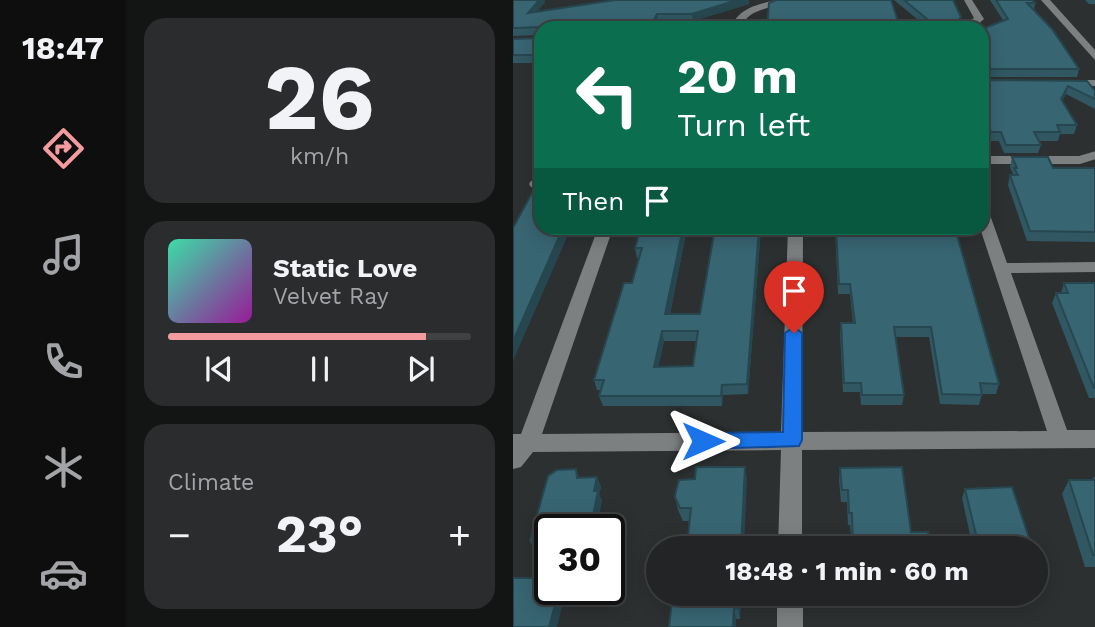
<!DOCTYPE html>
<meta charset="utf-8">
<style>
body{margin:0;font-family:"Work Sans",sans-serif;background:#2a2c2d;color:#f1f3f6;height:100vh;display:flex;flex-direction:column;font-size:26px;white-space:nowrap}
*{box-sizing:border-box;margin:0}
p{font-size:23px;color:#a2a4a7}
.icon{flex:none;width:38px;height:38px;fill:none;stroke:currentColor;stroke-width:2;stroke-linecap:round;stroke-linejoin:round}
.map{position:relative;flex:1;overflow:hidden}
.panel{display:flex;flex-direction:column;gap:18px;padding:18px;background:#131414;width:387px}
.panel>*{flex:none}
.banner{position:absolute;left:21px;top:21px;width:455px;height:214px;border-radius:21px;box-shadow:0 4px 18px #0003,0 0 0 2px #3f4142;background:#0b6e4f;color:#fff;overflow:hidden}
.speed{position:absolute;left:21px;top:514px;display:flex;gap:14px;font-size:35px;font-weight:700;text-align:center}
.speed>*{display:grid;place-content:center;width:91px;height:91px;border-radius:50%;background:#222425;box-shadow:0 4px 18px #0003,0 0 0 2px #3f4142;line-height:1}
.speed .limit{border:4px solid #111;border-radius:10px;background:#fff;color:#111}
.pin{position:absolute;display:grid;place-items:center;width:60px;height:60px;color:#fff;margin:-72px -30px;border-radius:50% 50% 50% 0;rotate:-45deg;box-shadow:0 0 7px #0007}
.pin .icon{rotate:45deg}
.me{position:absolute;width:77px;margin:-38px;rotate:90deg;stroke-linejoin:round;filter:drop-shadow(0 0 5px #0008)}
.turn{display:flex;align-items:center;gap:24px;height:147px;padding:0 28px;font-size:32px}
.turn .icon{width:91px;height:91px;stroke-width:2.5}
.turn b{display:block;font-size:49px;line-height:60px}
.then{display:flex;align-items:center;height:66px;padding:0 28px;background:#0003;gap:14px;font-size:26px}
.big{font-size:52px;font-weight:700;line-height:1.1}
.panel .card{flex:1;display:flex;flex-direction:column;justify-content:center;gap:10px;min-width:0;padding:0 24px;border-radius:21px;background:#2a2c2d}
.panel .dial{align-items:center;gap:0}
.dial b{font-size:91px;line-height:1}
.song{display:flex;align-items:center;gap:21px}
.cover{width:84px;height:84px;border-radius:10px;background:linear-gradient(135deg,hsl(160 70% 55%),hsl(300 70% 35%))}
.played{height:7px;border-radius:4px;background:linear-gradient(90deg,#f49b9f 85%,#3f4142 85%)}
.keys{display:flex;justify-content:space-around;direction:ltr}
.heat{display:flex;justify-content:space-between;align-items:center;font-size:38px;direction:ltr}
.trip{position:absolute;left:133px;top:536px;width:402px;height:70px;border-radius:35px;background:#222425;box-shadow:0 4px 18px #0003,0 0 0 2px #3f4142;font-weight:700;line-height:70px;text-align:center}
main{display:flex;flex:1;min-height:0}
.tabs{display:flex;flex-direction:column;width:126px;justify-content:space-around;align-items:center;background:#0e0e0f;color:#a2a4a7}
.tabs .icon{width:49px;height:49px}
.tabs .current{color:#f49b9f}
.tabs b{font-size:32px;color:#f1f3f6}
.map>svg:first-child{display:block}
.lines{fill:none;stroke-linecap:round;stroke-linejoin:round}
.minor{fill:#7c8081;fill-rule:evenodd}
.wall{fill:#305762;fill-rule:evenodd}
.shaded-wall{fill:#274750}
.building{fill:#386572;stroke:#274750;stroke-width:2;fill-rule:evenodd}
.route{fill:#1a73e8;stroke:#114b97;stroke-width:2}
</style>
<main>
<nav class="tabs">
<b>18:47</b>
<svg class="icon current" aria-label="directions" viewBox="0 0 24 24"><path d="M12 3l9 9-9 9-9-9zM9 14v-3h6M13 9l2 2-2 2"/></svg>
<svg class="icon" aria-label="music" viewBox="0 0 24 24"><path d="M9 18V5l10-2v13"/><circle cx="6" cy="18" r="3"/><circle cx="16" cy="16" r="3"/></svg>
<svg class="icon" aria-label="phone" viewBox="0 0 24 24"><path d="M5 4h4l2 5-3 2q2 4 5 5l2-3 5 2v4C11 20 4 13 5 4z"/></svg>
<svg class="icon" aria-label="climate" viewBox="0 0 24 24"><path d="M12 3v18M4 7l16 10M4 17L20 7"/></svg>
<svg class="icon" aria-label="car" viewBox="0 0 24 24"><path d="M5 17H2v-5l4-1 3-4h7l3 4 3 1v5h-3M9 17h6M6 11h13"/><circle cx="7" cy="17" r="2"/><circle cx="17" cy="17" r="2"/></svg>
</nav>
<section class="panel">
<div class="card dial"><b>26</b><p>km/h</p></div>
<div class="card">
<div class="song"><i class="cover"></i><div><b>Static Love</b><p>Velvet Ray</p></div></div>
<div class="played"></div>
<div class="keys"><svg class="icon" aria-label="previous" viewBox="0 0 24 24"><path d="M18 5L8 12l10 7zM5 5v14"/></svg><svg class="icon" aria-label="pause" viewBox="0 0 24 24"><path d="M8 5v14M16 5v14"/></svg><svg class="icon" aria-label="next" viewBox="0 0 24 24"><path d="M6 5l10 7-10 7zM19 5v14"/></svg></div>
</div>
<div class="card"><p>Climate</p>
<div class="heat"><a>−</a><b class="big">23°</b><a>+</a></div>
</div>
</section>
<div class="map">
<svg width="583" height="627" viewBox="0 0 583 627">
<rect width="100%" height="100%" fill="#2d3031"/>
<g class="lines">
<path class="minor" d="M 262,0 L 275,0 C 260,10 235,7 228,28 L 218,28 C 225,8 244,5 262,0 Z
M 451,0 L 459,0 L 471,19 L 461,28 L 445,28 L 461,18 Z
M 528,0 L 537,0 L 583,51 L 583,61 Z
M 553,80 L 583,80 L 583,86 L 549,85 L 547,83 Z
M 583,151 L 583,159 L 567,164 L 469,164 L 469,156 L 566,156 Z
M 28,180 L 28,188 L 18,187 L 16,184 L 18,181 Z
M 469,208 L 476,212 L 494,263 L 583,262 L 583,272 L 498,273 L 554,430 L 583,430 L 583,448 L 289,450 L 289,548 L 265,548 L 268,450 L 20,452 L 8,467 L 0,469 L 0,434 L 8,434 L 85,228 L 100,228 L 29,434 L 268,432 L 275,228 L 290,228 L 289,432 L 534,431 L 467,228 L 469,228 Z
M 264,593 L 290,593 L 290,627 L 264,627 Z"/>
</g>
<path class="wall" d="M 0,0 L 31,0 L 32,2 L 24,11 L 236,4 L 180,21 L 145,21 L 142,28 L 28,28 L 28,35 L 0,36 Z
M 381,0 L 440,0 L 447,23 L 454,28 L 415,28 Z
M 477,0 L 519,0 L 522,3 L 521,10 L 566,69 L 564,77 L 469,77 L 469,29 L 490,20 Z
M 572,0 L 582,0 L 582,4 L 576,4 Z
M 28,36 L 28,60 L 26,60 L 22,63 L 0,63 L 0,39 L 26,38 Z
M 469,80 L 574,81 L 582,91 L 582,109 L 553,94 L 549,101 L 564,125 L 561,134 L 547,134 L 545,141 L 526,141 L 528,145 L 525,153 L 491,153 L 486,141 L 476,141 L 469,123 Z
M 499,157 L 540,168 L 582,168 L 582,242 L 514,241 L 495,185 L 497,175 L 500,175 L 500,174 L 497,167 Z
M 128,228 L 174,228 L 157,314 L 187,314 L 248,228 L 235,394 L 210,395 L 209,406 L 90,406 L 86,396 L 88,390 L 84,390 L 81,380 L 119,283 L 126,258 L 124,258 L 122,248 ZM 151,341 L 183,341 L 180,366 L 145,367 Z
M 322,228 L 442,228 L 486,384 L 483,394 L 469,394 L 466,405 L 427,404 L 416,337 L 382,337 L 391,395 L 389,405 L 348,405 L 347,392 L 330,392 L 327,333 L 328,323 L 340,323 L 337,294 L 325,294 Z
M 551,283 L 582,283 L 582,398 L 576,398 L 539,303 L 543,293 L 548,293 Z
M 327,468 L 398,532 L 418,548 L 339,548 L 337,525 L 335,525 L 334,502 L 328,502 L 326,480 Z
M 63,469 L 66,478 L 84,477 L 88,487 L 86,495 L 89,500 L 83,530 L 37,530 L 37,549 L 22,550 L 17,541 Z
M 581,477 L 582,477 L 582,567 L 572,567 L 549,494 L 556,480 L 579,480 Z
M 234,479 L 174,546 L 176,521 L 170,521 L 165,510 L 162,497 Z
M 452,489 L 516,545 L 514,548 L 460,548 L 449,498 Z
M 158,593 L 228,593 L 227,619 L 223,619 L 159,597 Z
M 354,593 L 438,593 L 434,603 L 354,603 Z"/>
<path class="shaded-wall" d="M 26,0 L 31,0 L 32,2 L 17,20 L 15,13 Z
M 224,0 L 236,0 L 236,4 L 180,21 L 179,14 Z
M 144,14 L 145,21 L 142,28 L 133,28 Z
M 24,52 L 26,60 L 22,63 L 19,55 Z
M 555,86 L 553,94 L 545,107 L 548,99 Z
M 50,228 L 58,228 L 0,361 L 0,341 Z
M 170,228 L 174,228 L 155,324 L 152,314 Z
M 246,228 L 248,228 L 235,394 L 234,384 Z
M 149,331 L 151,341 L 143,377 L 141,367 Z
M 209,385 L 210,395 L 209,406 L 208,396 Z
M 232,467 L 234,479 L 231,548 L 228,548 Z
M 84,477 L 88,487 L 86,495 L 89,500 L 83,530 L 77,530 L 81,491 Z
M 46,590 L 53,590 L 44,627 L 36,627 Z
M 226,593 L 228,593 L 227,619 L 225,608 Z
M 221,608 L 223,619 L 223,627 L 220,627 Z"/>
<path class="building" d="M 0,0 L 26,0 L 15,13 L 102,0 L 224,0 L 179,14 L 144,14 L 138,26 L 133,28 L 28,28 L 28,34 L 26,27 L 0,28 Z
M 263,0 L 378,0 L 387,28 L 254,28 L 256,3 Z
M 391,0 L 440,0 L 448,17 L 444,22 L 452,23 L 454,28 L 425,28 Z
M 483,0 L 519,0 L 522,3 L 514,3 L 539,29 L 566,69 L 471,69 L 469,71 L 469,29 L 495,19 Z
M 28,36 L 28,52 L 24,52 L 19,55 L 0,55 L 0,39 L 26,38 Z
M 469,80 L 574,81 L 582,91 L 582,99 L 555,86 L 548,99 L 564,125 L 544,125 L 547,132 L 521,132 L 528,145 L 493,145 L 488,132 L 478,132 L 469,110 Z
M 499,157 L 535,157 L 540,168 L 582,168 L 582,232 L 517,231 L 497,175 L 505,175 L 501,168 L 504,168 Z
M 20,191 L 28,191 L 28,228 L 50,228 L 0,341 L 0,228 Z
M 128,228 L 170,228 L 152,314 L 187,314 L 202,228 L 246,228 L 234,384 L 209,385 L 208,396 L 86,396 L 91,380 L 81,380 L 111,283 L 119,283 L 129,248 L 122,248 ZM 149,331 L 185,331 L 180,366 L 141,367 Z
M 323,228 L 442,228 L 486,384 L 467,383 L 469,395 L 429,394 L 418,327 L 381,327 L 391,395 L 349,395 L 348,383 L 331,383 L 328,323 L 342,323 L 337,284 L 326,284 Z
M 551,283 L 582,283 L 582,388 L 581,388 L 543,293 L 555,293 Z
M 183,467 L 232,467 L 228,548 L 167,548 L 167,546 L 174,546 L 178,508 L 167,508 L 162,497 L 163,491 L 166,480 L 182,479 Z
M 389,467 L 398,532 L 415,532 L 418,548 L 340,548 L 339,513 L 336,513 L 335,490 L 329,490 L 327,468 Z
M 63,469 L 64,478 L 84,477 L 81,491 L 85,491 L 77,530 L 37,530 L 36,540 L 17,541 L 35,476 L 44,470 Z
M 556,480 L 582,480 L 582,555 L 580,555 Z
M 499,487 L 516,538 L 516,545 L 466,547 L 452,489 Z
M 0,578 L 37,578 L 37,590 L 46,590 L 36,627 L 0,627 Z
M 160,593 L 226,593 L 225,608 L 221,608 L 220,627 L 156,627 Z"/>
<path class="route" d="M 281,327 L 289,333 L 289,440 L 286,446 L 190,449 L 183,447 L 180,441 L 183,435 L 190,433 L 270,432 L 272,333 Z"/>
</svg>
<div class="speed"><div class="limit">30</div></div>
<div class="pin" style="left:281px;top:333px;background:#d93025"><svg class="icon" aria-label="arrive" viewBox="0 0 24 24"><path d="M6 21V4h12l-3 4 3 4H6"/></svg></div>
<svg class="me" style="left:190px;top:441px" viewBox="-20 -20 40 40"><path d="M0-17L14 15 0 8-14 15z" fill="#1a73e8" stroke="#fff" stroke-width="4"/></svg>
<div class="trip">18:48 · 1 min · 60 m</div>
<div class="banner">
<div class="turn"><svg class="icon" aria-label="left" viewBox="0 0 24 24"><path d="M17 20v-9H6M10 6l-5 5 5 5"/></svg><div><b>20 m</b>Turn left</div></div>
<div class="then">Then<svg class="icon" aria-label="arrive" viewBox="0 0 24 24"><path d="M6 21V4h12l-3 4 3 4H6"/></svg></div>
</div>
</div>
</main>
